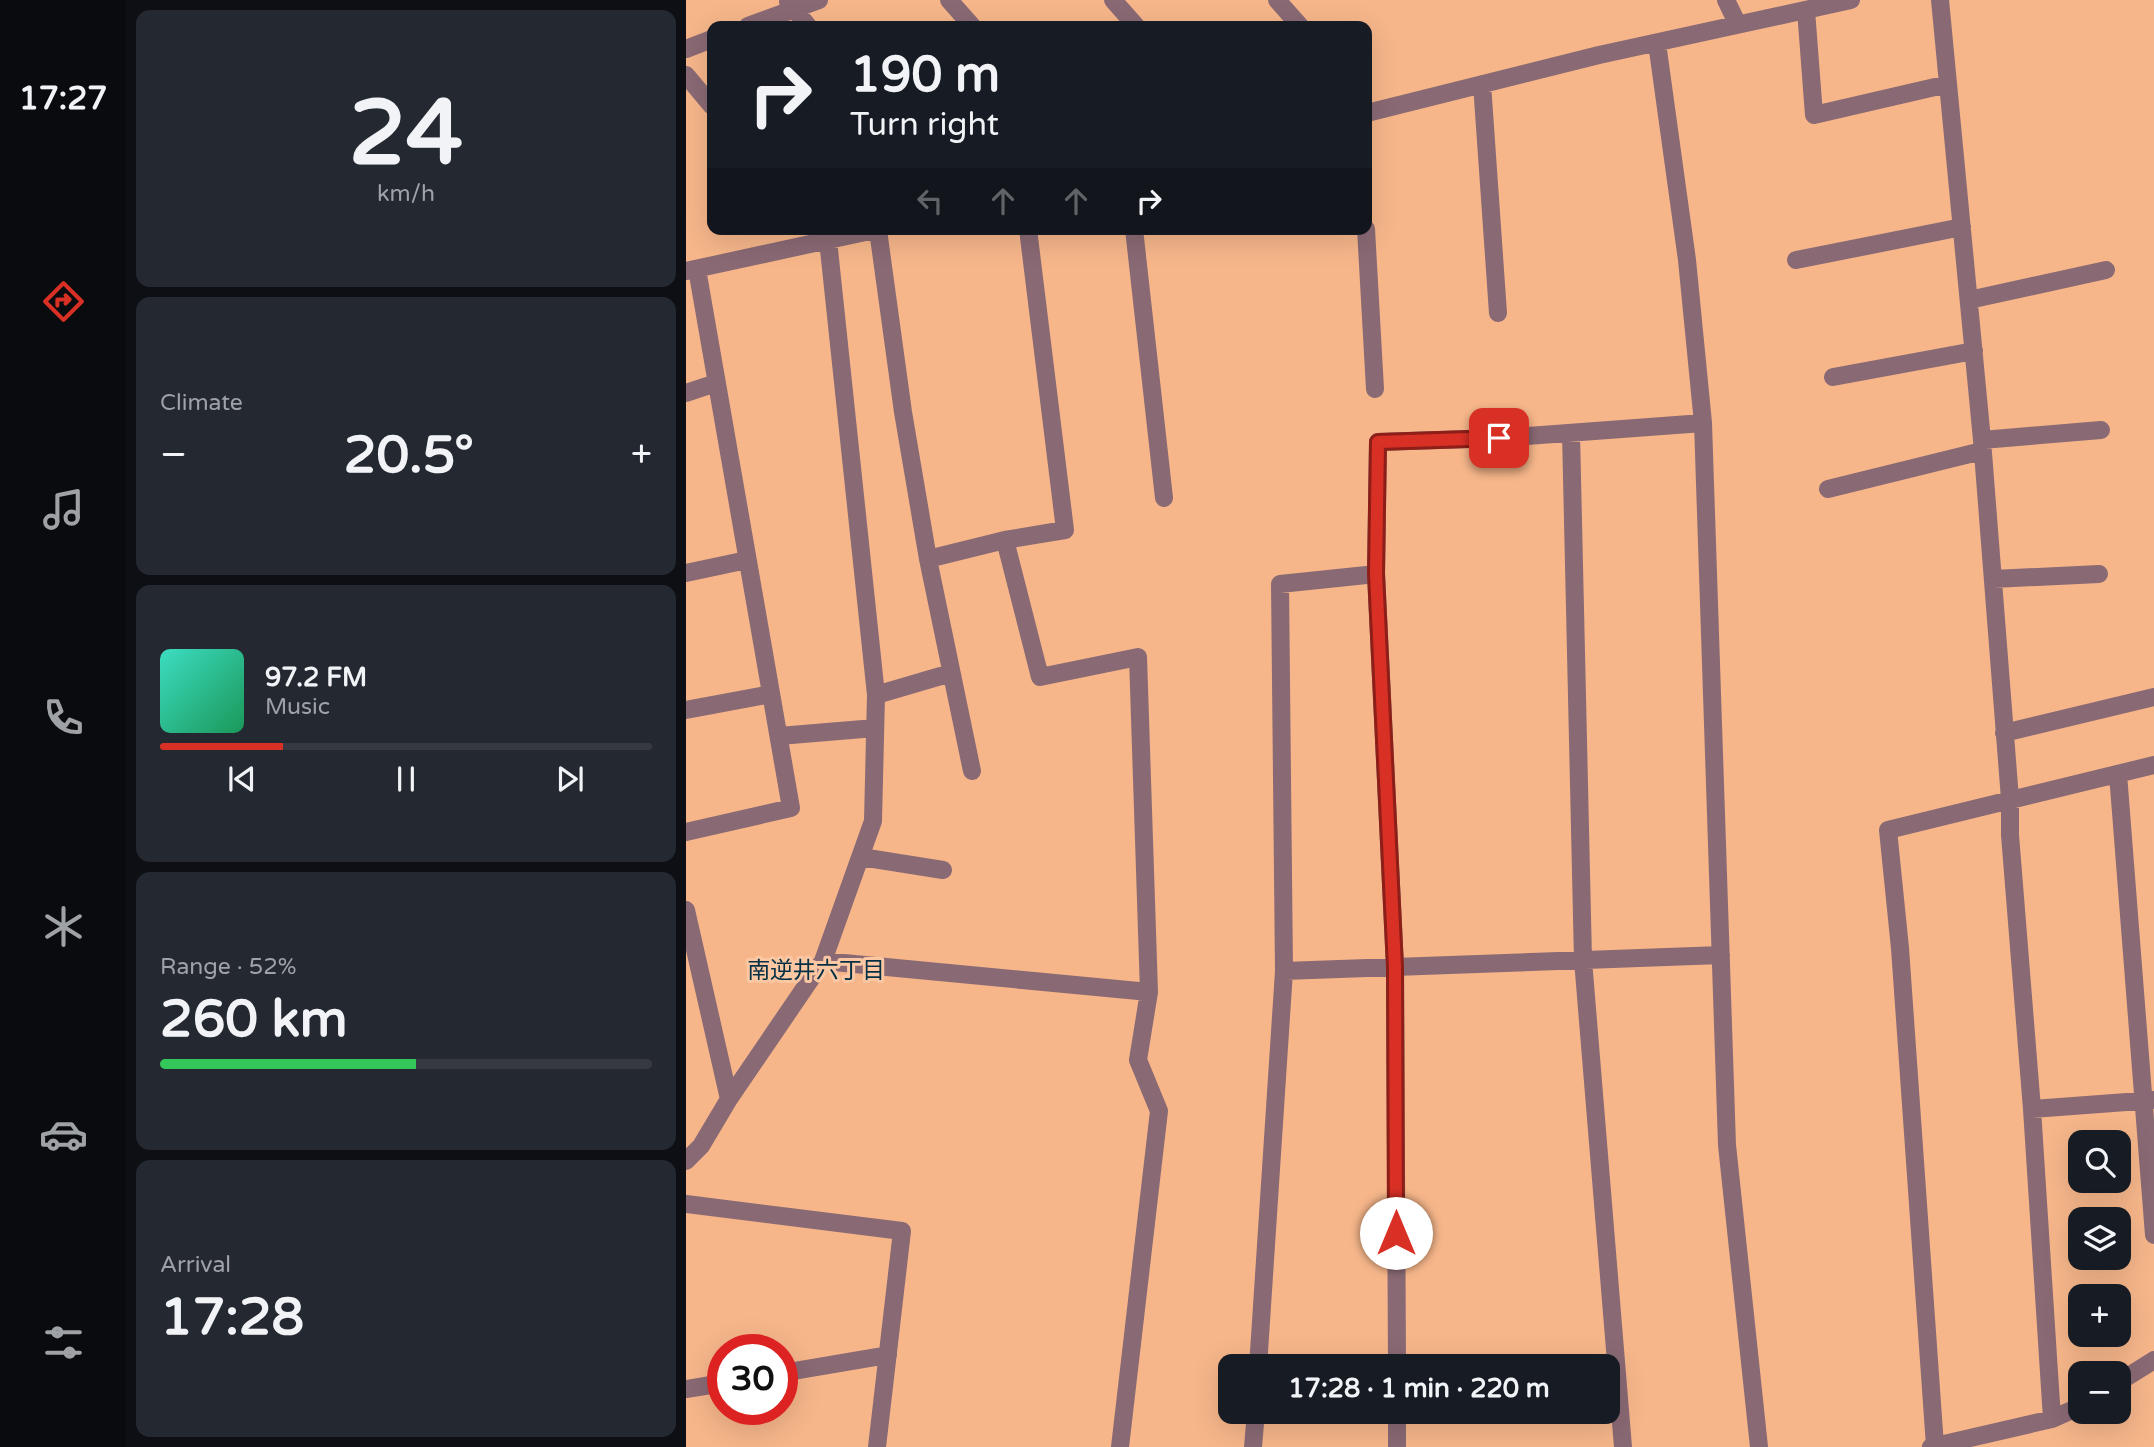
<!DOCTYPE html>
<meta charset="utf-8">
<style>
body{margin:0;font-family:"Varela Round","Noto Sans JP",sans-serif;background:#242831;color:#f1f3f6;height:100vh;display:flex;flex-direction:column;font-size:26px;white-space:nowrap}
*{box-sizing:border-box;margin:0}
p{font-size:23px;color:#9ea1a6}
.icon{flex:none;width:38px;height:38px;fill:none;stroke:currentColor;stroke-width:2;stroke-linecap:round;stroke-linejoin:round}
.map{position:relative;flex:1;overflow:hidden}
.drawer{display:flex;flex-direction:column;gap:10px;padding:10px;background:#0d0f14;width:560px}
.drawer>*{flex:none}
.banner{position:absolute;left:21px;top:21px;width:665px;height:214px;border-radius:14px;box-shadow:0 7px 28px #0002;background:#171b24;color:#f1f3f6;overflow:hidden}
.controls{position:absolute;left:1382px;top:1130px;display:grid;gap:14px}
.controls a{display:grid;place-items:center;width:63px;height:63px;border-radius:14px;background:#171b24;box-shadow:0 7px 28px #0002;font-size:35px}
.speed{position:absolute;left:21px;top:1334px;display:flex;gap:14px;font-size:35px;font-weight:700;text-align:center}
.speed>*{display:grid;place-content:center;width:91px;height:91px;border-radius:50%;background:#171b24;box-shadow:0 7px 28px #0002;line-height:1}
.speed .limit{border:10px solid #d22;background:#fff;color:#111}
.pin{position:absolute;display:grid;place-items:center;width:60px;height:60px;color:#fff;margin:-30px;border-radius:14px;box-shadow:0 4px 10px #0006}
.me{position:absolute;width:77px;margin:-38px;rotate:0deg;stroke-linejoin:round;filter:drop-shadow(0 0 5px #0008)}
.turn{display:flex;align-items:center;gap:24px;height:147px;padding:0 28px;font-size:32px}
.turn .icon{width:91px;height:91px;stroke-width:2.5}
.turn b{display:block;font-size:49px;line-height:60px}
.lanes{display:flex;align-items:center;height:66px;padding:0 28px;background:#0003;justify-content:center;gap:35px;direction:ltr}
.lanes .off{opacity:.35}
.big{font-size:52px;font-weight:700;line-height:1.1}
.drawer .card{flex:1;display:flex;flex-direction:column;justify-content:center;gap:10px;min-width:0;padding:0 24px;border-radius:14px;background:#242831}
.drawer .dial{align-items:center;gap:0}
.dial b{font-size:91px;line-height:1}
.song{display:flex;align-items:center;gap:21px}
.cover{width:84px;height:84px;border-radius:10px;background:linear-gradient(135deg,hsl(170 70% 55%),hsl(150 70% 35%))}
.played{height:7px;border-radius:4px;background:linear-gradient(90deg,#d93025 25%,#363941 25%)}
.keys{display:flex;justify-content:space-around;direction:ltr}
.heat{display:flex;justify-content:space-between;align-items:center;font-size:38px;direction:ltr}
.charge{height:10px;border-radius:5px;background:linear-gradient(90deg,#34c759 52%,#363941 0)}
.trip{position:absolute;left:532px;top:1354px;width:402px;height:70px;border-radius:14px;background:#171b24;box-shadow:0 7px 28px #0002;font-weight:700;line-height:70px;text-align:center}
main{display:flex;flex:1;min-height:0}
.tabs{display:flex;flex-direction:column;width:126px;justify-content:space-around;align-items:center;background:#090b0e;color:#9ea1a6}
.tabs .icon{width:49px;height:49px}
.tabs .current{color:#d93025}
.tabs b{font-size:32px;color:#f1f3f6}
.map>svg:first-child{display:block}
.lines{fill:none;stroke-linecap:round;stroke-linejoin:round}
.minor{stroke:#896974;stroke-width:18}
.route-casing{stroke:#8d1f18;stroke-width:18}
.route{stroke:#d93025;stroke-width:12}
.labels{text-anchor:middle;stroke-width:6;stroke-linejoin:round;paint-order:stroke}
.neighbourhood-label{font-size:23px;fill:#032f45;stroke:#fbc7a3}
</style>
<main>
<nav class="tabs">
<b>17:27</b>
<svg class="icon current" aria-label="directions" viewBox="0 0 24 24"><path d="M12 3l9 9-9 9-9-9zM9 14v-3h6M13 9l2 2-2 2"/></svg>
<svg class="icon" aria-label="music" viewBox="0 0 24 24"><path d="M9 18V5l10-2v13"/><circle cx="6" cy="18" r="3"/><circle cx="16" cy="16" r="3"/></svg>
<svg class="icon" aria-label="phone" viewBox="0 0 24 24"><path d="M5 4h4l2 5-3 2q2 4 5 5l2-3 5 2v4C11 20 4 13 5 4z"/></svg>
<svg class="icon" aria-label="climate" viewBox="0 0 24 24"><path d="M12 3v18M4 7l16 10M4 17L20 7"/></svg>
<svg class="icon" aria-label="car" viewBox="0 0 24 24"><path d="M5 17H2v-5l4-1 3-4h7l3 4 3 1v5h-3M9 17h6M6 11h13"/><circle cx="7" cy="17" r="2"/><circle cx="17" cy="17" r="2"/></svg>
<svg class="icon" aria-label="filters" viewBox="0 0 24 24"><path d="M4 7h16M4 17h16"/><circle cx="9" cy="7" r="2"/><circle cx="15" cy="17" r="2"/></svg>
</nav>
<section class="drawer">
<div class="card dial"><b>24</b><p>km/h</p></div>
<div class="card"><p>Climate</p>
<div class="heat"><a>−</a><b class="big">20.5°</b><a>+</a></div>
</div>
<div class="card">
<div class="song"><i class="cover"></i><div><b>97.2 FM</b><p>Music</p></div></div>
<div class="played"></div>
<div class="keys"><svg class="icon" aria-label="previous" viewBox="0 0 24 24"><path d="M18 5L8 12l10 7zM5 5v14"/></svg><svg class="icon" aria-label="pause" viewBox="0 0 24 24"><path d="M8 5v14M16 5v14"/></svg><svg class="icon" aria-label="next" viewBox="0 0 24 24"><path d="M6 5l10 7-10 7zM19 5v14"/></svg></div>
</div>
<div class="card"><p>Range · 52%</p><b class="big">260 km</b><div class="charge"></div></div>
<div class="card"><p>Arrival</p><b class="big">17:28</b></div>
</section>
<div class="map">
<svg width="1468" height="1447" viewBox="0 0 1468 1447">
<rect width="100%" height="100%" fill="#f6b68a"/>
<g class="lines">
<path class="minor" d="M 263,0 L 286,26
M 427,0 L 450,26
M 591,0 L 614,26
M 1040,0 L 1051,23
M 1254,0 L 1296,440 L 1324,799 L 1324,835 L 1346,1109 L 1366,1419
M 102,2 L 122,26
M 1120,10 L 1128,115 L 1262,84
M 62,26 L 133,0
M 971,43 L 1001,260 L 1017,423 L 1041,1145 L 1073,1447
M 0,49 L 26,39
M 0,75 L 26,106
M 796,84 L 812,313
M 681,113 L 913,55 L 1165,0
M 448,229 L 478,498
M 680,229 L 689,389
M 192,230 L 217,412 L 242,559 L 286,771
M 1110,260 L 1276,227
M 0,271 L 193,229
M 1283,300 L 1420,270
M 1147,377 L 1288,351
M 0,393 L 30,383
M 885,433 L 897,960 L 937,1447
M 1296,440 L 1415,430
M 1142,489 L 1296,451
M 319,540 L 354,677 L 452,657 L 463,992 L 452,1060 L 473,1111 L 434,1447
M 242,559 L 319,540 L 379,530 L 342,229
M 0,573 L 61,560
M 690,574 L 709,967 L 711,1367
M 1307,579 L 1413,574
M 190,695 L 265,673
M 0,710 L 85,694
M 1318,733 L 1468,697
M 93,736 L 189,728
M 1432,774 L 1468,1235
M 0,832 L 105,808 L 11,269
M 175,857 L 257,870
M 0,910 L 43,1099
M 137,961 L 463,992
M 598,971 L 1035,955
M 1346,1109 L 1468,1100
M 0,1161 L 15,1146 L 43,1099 L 137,961 L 187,821 L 190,695 L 142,240 L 133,229
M 0,1204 L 216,1231 L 191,1447
M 572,1367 L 598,971 L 594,584 L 690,574 L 692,442 L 813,438 L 1017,423
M 96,1373 L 202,1355
M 1433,1382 L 1468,1360
M 0,1389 L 37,1383
M 711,1412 L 711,1447
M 1249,1446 L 1214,948 L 1202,830 L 1468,765
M 567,1447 L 570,1412
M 1245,1447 L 1366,1419 L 1395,1406"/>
</g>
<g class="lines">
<g class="route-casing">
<path id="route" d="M 710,1233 L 709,967 L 690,574 L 692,442 L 813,438"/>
</g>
<use href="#route" class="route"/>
</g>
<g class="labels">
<g class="neighbourhood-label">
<text x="130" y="978">南逆井六丁目</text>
</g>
</g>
</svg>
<div class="controls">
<a><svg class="icon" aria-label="search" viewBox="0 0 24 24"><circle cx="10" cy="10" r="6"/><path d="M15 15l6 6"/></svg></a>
<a><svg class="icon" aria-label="layers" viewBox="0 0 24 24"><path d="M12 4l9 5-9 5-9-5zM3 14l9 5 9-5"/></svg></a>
<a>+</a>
<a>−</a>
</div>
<div class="speed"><div class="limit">30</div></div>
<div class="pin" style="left:813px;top:438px;background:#d93025"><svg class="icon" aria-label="arrive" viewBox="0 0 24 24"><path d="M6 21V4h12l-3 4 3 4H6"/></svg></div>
<svg class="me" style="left:710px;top:1233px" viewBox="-20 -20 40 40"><circle r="19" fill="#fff"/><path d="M0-13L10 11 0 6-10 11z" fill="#d93025"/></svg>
<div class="trip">17:28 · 1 min · 220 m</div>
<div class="banner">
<div class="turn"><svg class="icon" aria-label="right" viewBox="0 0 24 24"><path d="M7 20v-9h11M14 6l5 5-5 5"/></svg><div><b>190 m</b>Turn right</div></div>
<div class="lanes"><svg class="icon off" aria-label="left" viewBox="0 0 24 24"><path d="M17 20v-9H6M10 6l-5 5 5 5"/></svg><svg class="icon off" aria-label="ahead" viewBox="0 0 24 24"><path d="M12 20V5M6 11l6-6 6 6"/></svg><svg class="icon off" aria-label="ahead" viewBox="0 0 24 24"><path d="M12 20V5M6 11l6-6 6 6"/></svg><svg class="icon" aria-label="right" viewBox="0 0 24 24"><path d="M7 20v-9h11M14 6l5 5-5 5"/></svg></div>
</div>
</div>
</main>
